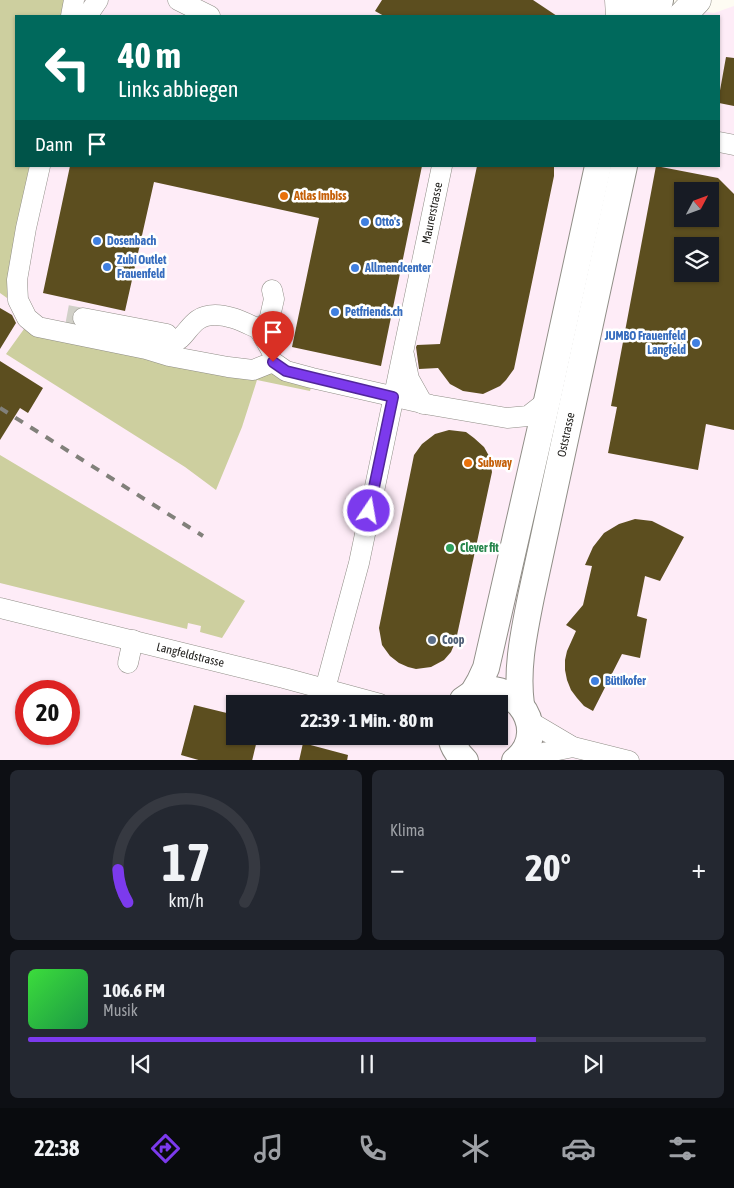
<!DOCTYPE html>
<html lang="de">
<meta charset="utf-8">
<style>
body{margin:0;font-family:"Asap Condensed",sans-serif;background:#242831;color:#f1f3f6;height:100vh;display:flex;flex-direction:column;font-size:19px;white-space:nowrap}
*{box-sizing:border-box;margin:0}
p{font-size:16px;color:#9ea1a6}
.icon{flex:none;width:28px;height:28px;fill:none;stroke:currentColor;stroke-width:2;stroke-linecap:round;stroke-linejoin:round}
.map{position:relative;height:760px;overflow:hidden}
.side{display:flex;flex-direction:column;gap:10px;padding:10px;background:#0d0f14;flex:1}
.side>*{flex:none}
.banner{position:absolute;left:15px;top:15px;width:705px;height:152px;border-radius:0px;box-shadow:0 1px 4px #0004;background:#00695c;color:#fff;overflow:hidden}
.needle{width:32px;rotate:49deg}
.controls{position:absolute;left:674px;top:182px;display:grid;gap:10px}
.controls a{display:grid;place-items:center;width:45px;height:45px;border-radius:0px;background:#171b24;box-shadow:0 1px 4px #0004;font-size:25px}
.speed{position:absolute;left:15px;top:680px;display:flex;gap:10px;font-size:25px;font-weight:700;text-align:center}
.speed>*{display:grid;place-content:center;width:65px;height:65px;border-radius:50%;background:#171b24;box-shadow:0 1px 4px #0004;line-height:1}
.speed .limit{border:8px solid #d22;background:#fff;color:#111}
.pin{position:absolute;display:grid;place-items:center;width:42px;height:42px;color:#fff;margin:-51px -21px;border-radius:50% 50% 50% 0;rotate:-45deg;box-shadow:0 0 5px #0007}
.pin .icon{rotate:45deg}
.me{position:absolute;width:55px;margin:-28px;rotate:12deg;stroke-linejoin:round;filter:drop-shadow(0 0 4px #0008)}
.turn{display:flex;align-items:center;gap:18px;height:105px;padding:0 20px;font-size:22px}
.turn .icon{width:65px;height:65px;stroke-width:2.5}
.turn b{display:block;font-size:35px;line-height:42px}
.then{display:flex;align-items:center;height:48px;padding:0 20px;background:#0003;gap:10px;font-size:19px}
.big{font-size:38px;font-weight:700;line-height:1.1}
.side .tile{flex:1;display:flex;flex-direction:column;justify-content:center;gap:8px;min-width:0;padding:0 18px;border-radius:8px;background:#242831}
.side .dial{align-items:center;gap:0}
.dial svg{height:130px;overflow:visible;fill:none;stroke:#363941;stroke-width:7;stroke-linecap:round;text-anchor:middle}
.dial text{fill:#f1f3f6;stroke:none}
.song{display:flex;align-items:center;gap:15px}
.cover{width:60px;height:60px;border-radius:8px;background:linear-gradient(135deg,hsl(120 70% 55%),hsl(140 70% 35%))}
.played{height:5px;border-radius:2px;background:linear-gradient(90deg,#7c3aed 75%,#363941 75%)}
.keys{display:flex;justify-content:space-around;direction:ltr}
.heat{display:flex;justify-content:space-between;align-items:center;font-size:28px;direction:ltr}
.side .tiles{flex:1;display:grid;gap:10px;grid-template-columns:1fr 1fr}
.tile:last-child{grid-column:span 2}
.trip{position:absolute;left:226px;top:695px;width:282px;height:50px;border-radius:0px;background:#171b24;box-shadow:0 1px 4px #0004;font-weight:700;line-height:50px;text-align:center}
.tab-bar{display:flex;height:80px;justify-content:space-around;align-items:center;background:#090b0e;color:#9ea1a6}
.tab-bar .icon{width:35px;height:35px}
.tab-bar .on{color:#7c3aed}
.tab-bar b{font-size:22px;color:#f1f3f6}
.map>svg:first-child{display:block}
.industrial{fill:#feecf7;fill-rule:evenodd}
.green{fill:#cdcf9f}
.building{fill:#5c4e1f;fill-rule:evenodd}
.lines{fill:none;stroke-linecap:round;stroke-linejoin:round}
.minor-tunnel{stroke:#d1d0c8;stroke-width:20;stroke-dasharray:20 10;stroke-linecap:butt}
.minor-casing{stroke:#908e87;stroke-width:21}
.major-casing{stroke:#908e87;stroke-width:28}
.highway-casing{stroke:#908e87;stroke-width:29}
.minor{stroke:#fff;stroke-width:20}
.major{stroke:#fff;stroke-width:26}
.highway{stroke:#fff;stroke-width:28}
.rail{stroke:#81807a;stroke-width:4;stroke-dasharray:9 9;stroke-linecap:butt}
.route-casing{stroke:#51269a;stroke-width:12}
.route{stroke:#7c3aed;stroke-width:9}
.food-dot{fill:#e8710a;stroke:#fff;stroke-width:2}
.shop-dot{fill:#3f7fe0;stroke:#fff;stroke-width:2}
.leisure-dot{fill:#2e9e5b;stroke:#fff;stroke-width:2}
.service-dot{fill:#5c6f8a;stroke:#fff;stroke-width:2}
.labels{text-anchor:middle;stroke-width:5;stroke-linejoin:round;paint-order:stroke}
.food-label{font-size:12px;font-weight:bold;fill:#c56008;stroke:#fff;text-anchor:start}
.street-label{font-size:12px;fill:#1f1e1b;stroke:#fff}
.shop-label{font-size:12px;font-weight:bold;fill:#366cbe;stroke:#fff;text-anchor:start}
.leisure-label{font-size:12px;font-weight:bold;fill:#27864d;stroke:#fff;text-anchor:start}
.service-label{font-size:12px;font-weight:bold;fill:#4e5e75;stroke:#fff;text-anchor:start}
</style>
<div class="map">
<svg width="734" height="761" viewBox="0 0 734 761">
<rect width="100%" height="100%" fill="#fefcf3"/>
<path class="industrial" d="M 0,0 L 631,0 L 714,13 L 734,6 L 734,760 L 0,761 ZM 16,16 L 719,16 L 719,166 L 16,166 ZM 682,191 L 710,191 L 710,219 L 682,219 ZM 682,246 L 710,246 L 710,274 L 682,274 ZM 26,691 L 69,691 L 69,734 L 26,734 ZM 235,704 L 500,704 L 500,736 L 235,736 Z"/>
<path class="green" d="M 0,0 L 64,0 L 61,16 L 16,16 L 16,166 L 32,166 L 7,298 L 0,293 Z
M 24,329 L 250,378 L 270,369 L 312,383 L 310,391 L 257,380 L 242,427 L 216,490 L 185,467 L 6,354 Z
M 0,455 L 245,601 L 222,638 L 200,632 L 201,626 L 188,623 L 187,629 L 0,583 Z"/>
<path class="building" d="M 382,0 L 533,0 L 557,16 L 384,16 L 375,11 Z
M 726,57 L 734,58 L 734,106 L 719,103 L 719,96 Z
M 70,166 L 422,166 L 381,366 L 292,347 L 319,218 L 154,182 L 125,311 L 43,293 Z
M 477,166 L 554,166 L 554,176 L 514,369 L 506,380 L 500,386 L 483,394 L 463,391 L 450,384 L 438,368 L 419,369 L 416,347 L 417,345 L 440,344 Z
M 656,166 L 718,178 L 734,194 L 734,430 L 706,424 L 698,470 L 608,453 L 617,407 L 611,406 ZM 682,191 L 710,191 L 710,219 L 682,219 ZM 682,246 L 710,246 L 710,274 L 682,274 Z
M 0,308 L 12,315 L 16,323 L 0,349 Z
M 0,361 L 43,388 L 28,413 L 20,408 L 0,440 Z
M 449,430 L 466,432 L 474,438 L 484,447 L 489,456 L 492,472 L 456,640 L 451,652 L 444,660 L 431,667 L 416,669 L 408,667 L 399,663 L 390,656 L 382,645 L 379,628 L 414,455 L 422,444 L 435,434 Z
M 635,519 L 652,521 L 684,537 L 660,581 L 645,576 L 637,616 L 647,619 L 640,658 L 622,654 L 593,711 L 584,706 L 577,698 L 571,690 L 567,680 L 565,670 L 565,660 L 567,651 L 576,631 L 566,625 L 583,605 L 592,566 L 585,565 L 593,547 L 604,533 L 619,524 Z
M 194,705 L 235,715 L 235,736 L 258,736 L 252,761 L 202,761 L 181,755 Z
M 303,743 L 348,755 L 347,761 L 299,761 Z"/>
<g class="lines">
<path class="minor-tunnel" d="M 67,315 L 83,318"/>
<g class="minor-casing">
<g id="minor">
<path d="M 178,0 L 210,16"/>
<path d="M 71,16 L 74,0"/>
<path d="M 87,16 L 98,0"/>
<path d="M 719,142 L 734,145"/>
<path d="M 40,166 L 26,228 L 17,280 L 18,300 L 27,318 L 38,327 L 146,349 L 169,356 L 228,367 L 253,370 L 273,362 L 286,371 L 312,378 L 431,405 L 507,418 L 528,416 L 547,401"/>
<path d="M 83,318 L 167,334"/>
<path d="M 259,329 L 271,350"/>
<path d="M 148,342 C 156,343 164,346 171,344 C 189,338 189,315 215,315 C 231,315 245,323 259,329 L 269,321 L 274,299 L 272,290"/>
<path d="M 404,355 L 409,379 L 423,404"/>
<path id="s1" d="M 0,608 L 284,678 L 380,704"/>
<path d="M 128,663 L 133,640"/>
<path id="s2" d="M 325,689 L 359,563 L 442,166"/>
<path d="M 529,721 L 573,747 L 629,761"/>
<path d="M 518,758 L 573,747"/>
</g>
</g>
<g class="major-casing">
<g id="major">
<path d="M 635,16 L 639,0"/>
<path d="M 656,16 L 660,0"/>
<path d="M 473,693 L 480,681 L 486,668 L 547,401 L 598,166"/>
<path d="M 463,700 C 505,665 556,728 515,761"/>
<path id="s3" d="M 521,705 C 516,668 524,633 531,597 L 624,166"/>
<path d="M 451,736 C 452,746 458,754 465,761"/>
</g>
</g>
<g class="highway-casing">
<path id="highway" d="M 619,0 L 620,16
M 682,16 L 697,0"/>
</g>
<use href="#minor" class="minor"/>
<use href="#major" class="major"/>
<use href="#highway" class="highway"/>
<path class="rail" d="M 0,408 L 203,536"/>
</g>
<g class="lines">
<g class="route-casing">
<path id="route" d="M 273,362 L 286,371 L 393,397 L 369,511"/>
</g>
<use href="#route" class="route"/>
</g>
<g class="food-dot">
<circle cx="284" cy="196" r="5"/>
<circle cx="468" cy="463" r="5"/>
</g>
<g class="shop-dot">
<circle cx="365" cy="222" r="5"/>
<circle cx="97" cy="241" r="5"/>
<circle cx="107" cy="267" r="5"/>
<circle cx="355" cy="268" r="5"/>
<circle cx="335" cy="312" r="5"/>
<circle cx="696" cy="343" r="5"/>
<circle cx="595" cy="681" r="5"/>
</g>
<circle class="leisure-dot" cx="450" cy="548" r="5"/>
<circle class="service-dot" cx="432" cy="640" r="5"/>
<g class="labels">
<g class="food-label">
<text x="294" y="200">Atlas Imbiss</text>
<text x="478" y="467">Subway</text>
</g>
<g class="street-label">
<text dy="4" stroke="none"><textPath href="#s2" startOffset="488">Maurerstrasse</textPath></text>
<text dy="4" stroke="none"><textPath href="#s3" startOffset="275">Oststrasse</textPath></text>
<text dy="4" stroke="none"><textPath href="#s1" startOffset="196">Langfeldstrasse</textPath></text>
</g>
<g class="shop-label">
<text x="375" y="226">Otto's</text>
<text x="107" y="245">Dosenbach</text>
<text x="117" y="264">Zubi Outlet<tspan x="117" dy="14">Frauenfeld</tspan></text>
<text x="365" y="272">Allmendcenter</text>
<text x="345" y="316">Petfriends.ch</text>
<text x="686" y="340" text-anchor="end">JUMBO Frauenfeld<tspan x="686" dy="14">Langfeld</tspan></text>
<text x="605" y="685">Bütikofer</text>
</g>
<g class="leisure-label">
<text x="460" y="552">Clever fit</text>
</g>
<g class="service-label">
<text x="442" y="644">Coop</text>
</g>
</g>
</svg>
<div class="controls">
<a><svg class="needle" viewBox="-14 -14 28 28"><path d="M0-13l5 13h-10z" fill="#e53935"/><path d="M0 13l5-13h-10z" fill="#9ea1a6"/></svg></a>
<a><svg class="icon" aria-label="layers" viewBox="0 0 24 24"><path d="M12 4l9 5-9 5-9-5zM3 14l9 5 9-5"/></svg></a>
</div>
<div class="speed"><div class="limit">20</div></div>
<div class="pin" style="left:273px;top:362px;background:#d93025"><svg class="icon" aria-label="arrive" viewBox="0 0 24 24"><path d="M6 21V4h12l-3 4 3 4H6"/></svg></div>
<svg class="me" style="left:369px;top:511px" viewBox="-20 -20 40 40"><circle r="17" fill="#7c3aed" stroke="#fff" stroke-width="3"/><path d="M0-11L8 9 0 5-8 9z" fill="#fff"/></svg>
<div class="trip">22:39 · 1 Min. · 80 m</div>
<div class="banner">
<div class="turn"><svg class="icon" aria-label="left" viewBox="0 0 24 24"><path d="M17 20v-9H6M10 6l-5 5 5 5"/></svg><div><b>40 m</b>Links abbiegen</div></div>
<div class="then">Dann<svg class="icon" aria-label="arrive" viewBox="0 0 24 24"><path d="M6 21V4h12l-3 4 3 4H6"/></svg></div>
</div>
</div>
<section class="side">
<div class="tiles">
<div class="tile dial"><svg viewBox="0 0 100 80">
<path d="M14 69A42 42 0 1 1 86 69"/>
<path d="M14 69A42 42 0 0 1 8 49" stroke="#7c3aed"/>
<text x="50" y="56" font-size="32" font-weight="700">17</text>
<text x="50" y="72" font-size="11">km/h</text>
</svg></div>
<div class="tile"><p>Klima</p>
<div class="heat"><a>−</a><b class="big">20°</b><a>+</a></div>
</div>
<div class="tile">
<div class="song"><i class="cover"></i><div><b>106.6 FM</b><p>Musik</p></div></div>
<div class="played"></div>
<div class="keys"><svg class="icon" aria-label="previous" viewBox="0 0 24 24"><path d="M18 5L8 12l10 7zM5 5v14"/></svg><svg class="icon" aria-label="pause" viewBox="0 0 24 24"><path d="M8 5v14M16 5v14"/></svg><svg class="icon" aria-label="next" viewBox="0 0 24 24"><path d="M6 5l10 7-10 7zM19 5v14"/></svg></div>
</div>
</div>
</section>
<nav class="tab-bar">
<b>22:38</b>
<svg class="icon on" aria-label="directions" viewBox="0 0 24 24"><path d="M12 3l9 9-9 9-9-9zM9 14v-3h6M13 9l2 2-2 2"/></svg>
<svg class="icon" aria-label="music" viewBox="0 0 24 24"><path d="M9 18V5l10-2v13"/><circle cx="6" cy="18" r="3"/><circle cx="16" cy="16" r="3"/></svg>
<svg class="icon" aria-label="phone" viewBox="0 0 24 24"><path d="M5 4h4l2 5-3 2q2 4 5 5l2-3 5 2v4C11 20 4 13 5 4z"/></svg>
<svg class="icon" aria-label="climate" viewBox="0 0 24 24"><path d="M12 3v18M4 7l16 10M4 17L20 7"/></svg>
<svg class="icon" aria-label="car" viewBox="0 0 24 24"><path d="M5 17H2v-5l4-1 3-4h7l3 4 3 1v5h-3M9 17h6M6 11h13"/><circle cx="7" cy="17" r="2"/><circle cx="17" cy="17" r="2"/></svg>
<svg class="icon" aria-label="filters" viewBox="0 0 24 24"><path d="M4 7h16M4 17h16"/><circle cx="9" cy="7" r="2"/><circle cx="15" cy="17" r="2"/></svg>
</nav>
